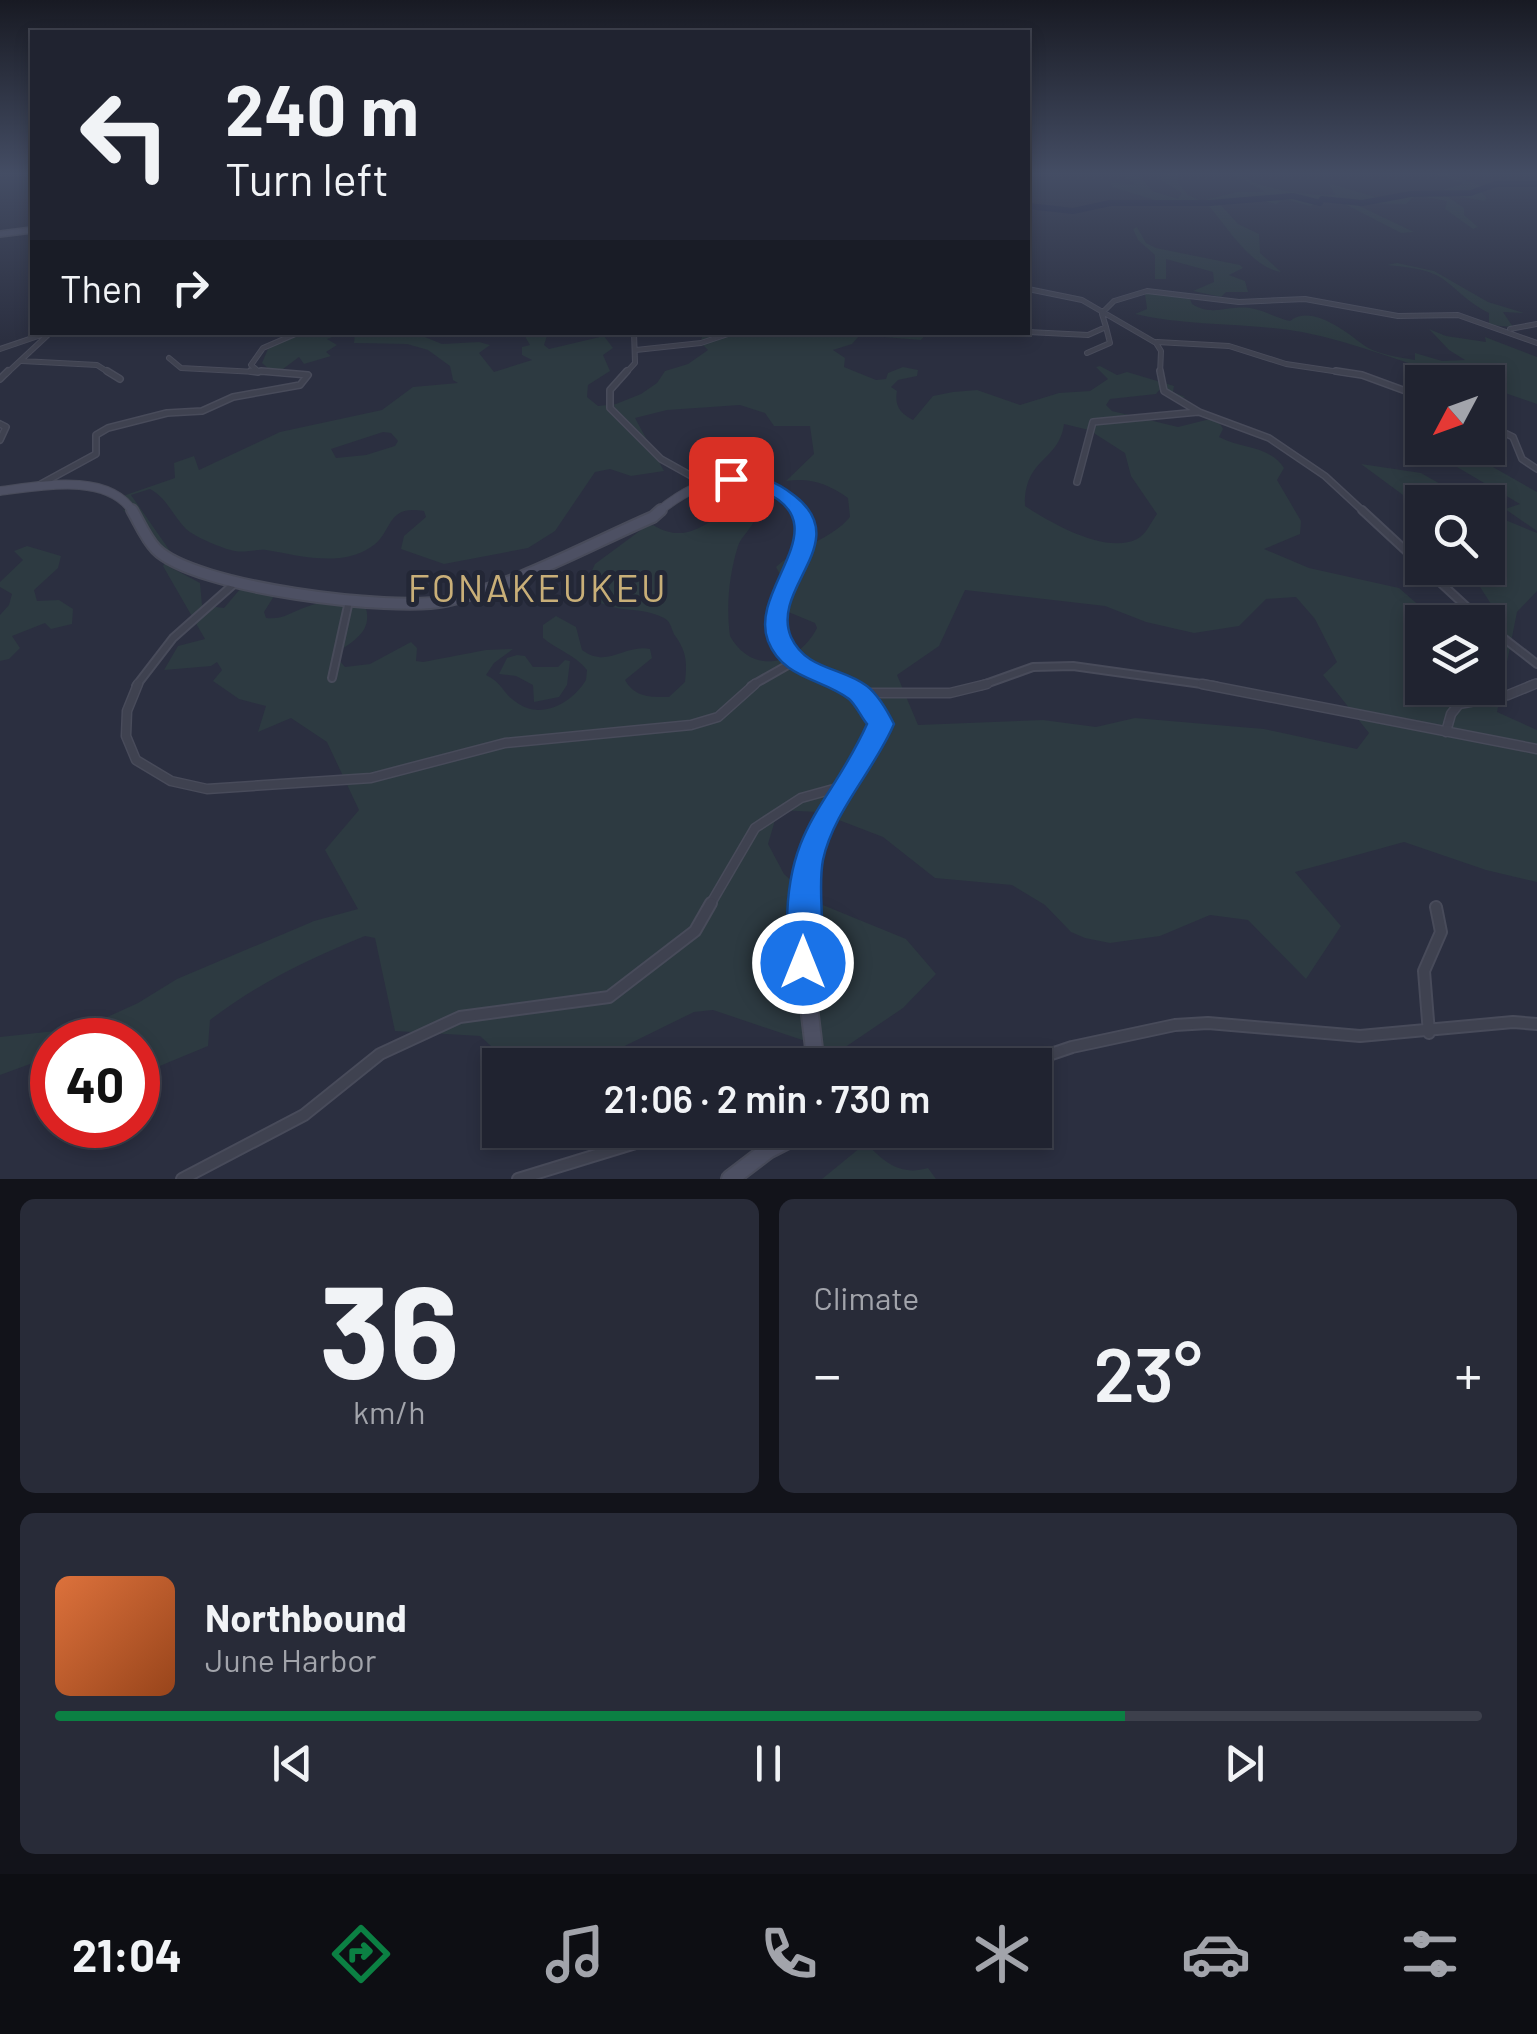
<!DOCTYPE html>
<meta charset="utf-8">
<style>
body{margin:0;font-family:Barlow,sans-serif;background:#282b38;color:#f1f3f6;height:100vh;display:flex;flex-direction:column;font-size:38px;white-space:nowrap}
*{box-sizing:border-box;margin:0}
p{font-size:32px;color:#a2a4ab}
.icon{flex:none;width:55px;height:55px;fill:none;stroke:currentColor;stroke-width:2;stroke-linecap:round;stroke-linejoin:round}
.map{position:relative;height:1179px;overflow:hidden}
.sheet{display:flex;flex-direction:column;gap:20px;padding:20px;background:#12131a;flex:1}
.sheet>*{flex:none}
.top-card{position:absolute;left:30px;top:30px;width:1000px;height:305px;border-radius:0px;box-shadow:0 5px 15px #0003,0 0 0 2px #3d404c;background:#202330;color:#f1f3f6;overflow:hidden}
.needle{width:65px;rotate:229deg}
.controls{position:absolute;left:1405px;top:365px;display:grid;gap:20px}
.controls a{display:grid;place-items:center;width:100px;height:100px;border-radius:0px;background:#202330;box-shadow:0 5px 15px #0003,0 0 0 2px #3d404c;font-size:50px}
.speed{position:absolute;left:30px;top:1018px;display:flex;gap:20px;font-size:50px;font-weight:700;text-align:center}
.speed>*{display:grid;place-content:center;width:130px;height:130px;border-radius:50%;background:#202330;box-shadow:0 5px 15px #0003,0 0 0 2px #3d404c;line-height:1}
.speed .limit{border:15px solid #d22;background:#fff;color:#111}
.pin{position:absolute;display:grid;place-items:center;width:85px;height:85px;color:#fff;margin:-42px;border-radius:20px;box-shadow:0 5px 15px #0006}
.me{position:absolute;width:110px;margin:-55px;rotate:0deg;stroke-linejoin:round;filter:drop-shadow(0 0 8px #0008)}
.turn{display:flex;align-items:center;gap:35px;height:210px;padding:0 30px;font-size:45px}
.turn .icon{width:130px;height:130px;stroke-width:2.5}
.turn b{display:block;font-size:70px;line-height:85px}
.then{display:flex;align-items:center;height:95px;padding:0 30px;background:#0003;gap:20px;font-size:38px}
.big{font-size:75px;font-weight:600;line-height:1.1}
.sheet .card{flex:1;display:flex;flex-direction:column;justify-content:center;gap:15px;min-width:0;padding:0 35px;border-radius:15px;background:#282b38}
.sheet .dial{align-items:center;gap:0}
.dial b{font-size:130px;line-height:1}
.song{display:flex;align-items:center;gap:30px}
.cover{width:120px;height:120px;border-radius:15px;background:linear-gradient(135deg,hsl(20 70% 55%),hsl(20 70% 35%))}
.played{height:10px;border-radius:5px;background:linear-gradient(90deg,#0b8043 75%,#3d404c 75%)}
.keys{display:flex;justify-content:space-around;direction:ltr}
.heat{display:flex;justify-content:space-between;align-items:center;font-size:55px;direction:ltr}
.sheet .tiles{flex:1;display:grid;gap:20px;grid-template-columns:1fr 1fr}
.card:last-child{grid-column:span 2}
.trip{position:absolute;left:482px;top:1048px;width:570px;height:100px;border-radius:0px;background:#202330;box-shadow:0 5px 15px #0003,0 0 0 2px #3d404c;font-weight:600;line-height:100px;text-align:center}
.dock{display:flex;height:160px;justify-content:space-around;align-items:center;background:#0d0e13;color:#a2a4ab}
.dock .icon{width:70px;height:70px}
.dock .on{color:#0b8043}
.dock b{font-size:45px;color:#f1f3f6}
.map>svg:first-child{display:block}
.green{fill:#2d3a41;fill-rule:evenodd}
.lines{fill:none;stroke-linecap:round;stroke-linejoin:round}
.river{stroke:#1f243e;stroke-width:6}
.street-far4-casing{stroke:#484b5a;stroke-width:6}
.street-far3-casing{stroke:#484b5a;stroke-width:8}
.street-far2-casing{stroke:#484b5a;stroke-width:10}
.street-far1-casing{stroke:#484b5a;stroke-width:11}
.street-casing{stroke:#484b5a;stroke-width:14}
.secondary-far4-casing{stroke:#484b5a;stroke-width:8}
.secondary-far3-casing{stroke:#484b5a;stroke-width:10}
.secondary-far2-casing{stroke:#484b5a;stroke-width:14}
.secondary-far1-casing{stroke:#484b5a;stroke-width:16}
.secondary-casing{stroke:#484b5a;stroke-width:20}
.street-far4{stroke:#3f4250;stroke-width:4}
.street-far3{stroke:#3f4250;stroke-width:5}
.street-far2{stroke:#3f4250;stroke-width:6}
.street-far1{stroke:#3f4250;stroke-width:8}
.street{stroke:#3f4250;stroke-width:10}
.secondary-far4{stroke:#4d5063;stroke-width:5}
.secondary-far3{stroke:#4d5063;stroke-width:8}
.secondary-far2{stroke:#4d5063;stroke-width:10}
.secondary-far1{stroke:#4d5063;stroke-width:12}
.secondary{stroke:#4d5063;stroke-width:16}
.route{fill:#1a73e8;stroke:#114b97;stroke-width:2.5}
.labels{text-anchor:middle;stroke-width:10;stroke-linejoin:round;paint-order:stroke}
.quarter-label{font-size:38px;letter-spacing:2.5px;fill:#c9af78;stroke:#232736}
</style>
<div class="map">
<svg width="1537" height="1179" viewBox="0 0 1537 1179">
<rect width="100%" height="100%" fill="#2b2f40"/>
<path class="green" d="M 1121,174 L 1141,177 L 1152,191 L 1178,199 L 1182,193 L 1161,180 L 1161,174 L 1178,174 L 1178,183 L 1188,195 L 1201,201 L 1237,192 L 1265,192 L 1233,174 C 1246,174 1250,182 1262,185 C 1284,192 1312,196 1335,195 L 1328,183 L 1375,197 L 1408,195 L 1404,191 L 1426,195 L 1463,184 L 1437,174 L 1449,174 L 1481,186 L 1478,189 L 1487,198 L 1484,201 L 1442,193 L 1464,208 L 1464,215 L 1478,227 L 1473,229 L 1445,209 L 1447,201 L 1415,195 L 1406,204 L 1353,203 L 1414,232 L 1401,233 L 1333,198 L 1310,206 L 1278,197 L 1281,201 L 1276,204 L 1249,197 L 1218,202 L 1238,224 L 1259,234 L 1260,253 L 1281,272 C 1252,268 1227,227 1209,206 L 1168,204 L 1112,187 L 1111,183 L 1135,184 Z
M 1137,227 L 1146,243 L 1156,248 L 1240,265 L 1243,268 L 1229,275 L 1245,281 L 1248,292 L 1226,292 L 1221,297 L 1193,291 L 1214,282 L 1213,272 L 1166,259 L 1166,279 L 1155,279 L 1155,255 L 1138,240 L 1133,229 Z
M 1397,263 L 1434,271 L 1488,302 L 1524,313 L 1503,312 L 1513,327 L 1489,325 L 1489,313 C 1470,304 1459,291 1443,279 C 1427,268 1405,267 1387,265 Z
M 1179,292 L 1189,296 L 1192,304 C 1213,317 1227,305 1250,308 C 1264,310 1276,318 1290,321 C 1311,304 1345,331 1361,343 C 1374,354 1398,357 1415,360 L 1415,353 L 1442,361 L 1465,360 L 1449,350 L 1429,329 L 1446,336 L 1486,342 L 1485,337 L 1537,357 L 1537,404 L 1488,387 L 1488,382 L 1464,382 C 1411,365 1357,343 1302,332 C 1246,322 1190,327 1135,314 L 1147,309 L 1145,294 Z
M 347,332 L 327,339 L 337,345 L 326,352 L 331,356 L 304,364 L 299,357 L 283,369 L 270,370 L 262,363 L 268,349 C 293,332 317,333 347,332 Z
M 694,332 L 927,333 L 921,340 L 860,335 L 852,344 L 833,350 L 845,358 L 844,367 L 876,380 L 886,379 L 888,373 L 903,367 L 918,370 L 917,376 L 898,380 L 891,387 L 897,391 C 894,406 901,414 913,420 L 933,396 L 953,392 L 977,390 L 1020,405 L 1059,393 L 1090,391 L 1108,379 L 1096,367 L 1100,366 L 1117,375 L 1127,372 L 1174,386 L 1173,392 L 1185,397 L 1181,399 L 1161,388 L 1156,394 L 1110,399 L 1106,405 L 1112,411 L 1178,427 L 1210,419 L 1219,422 L 1223,429 L 1219,437 C 1241,449 1269,445 1284,468 L 1277,480 L 1301,521 L 1300,534 L 1264,549 L 1309,568 L 1399,588 L 1438,622 L 1422,622 L 1422,688 L 1488,688 L 1488,626 L 1498,615 L 1473,576 L 1460,568 L 1488,568 L 1488,513 L 1537,533 L 1537,591 L 1517,612 L 1497,712 L 1537,730 L 1537,882 L 1486,870 L 1404,842 L 1295,872 L 1341,926 L 1306,979 L 1248,920 L 1210,915 L 1160,936 L 1110,943 L 1085,938 L 1071,932 L 1045,905 L 1012,885 L 935,878 L 883,837 L 818,812 L 778,810 L 768,844 L 784,874 L 813,901 L 906,939 L 936,974 L 903,1008 L 838,1052 L 713,1010 L 694,1012 L 586,1065 L 512,1065 L 480,1036 L 395,1031 L 375,938 L 365,936 C 309,959 258,983 210,1020 L 208,1046 L 138,1075 L 138,1040 L 52,1040 L 52,1056 L 0,1075 L 0,1037 L 83,1028 L 138,1003 L 177,979 L 314,921 L 358,909 L 325,850 L 359,810 L 327,742 L 291,718 L 258,732 L 266,706 L 239,699 L 213,681 L 222,670 L 217,662 L 211,666 L 164,670 L 178,646 L 205,639 L 163,566 L 166,560 L 159,558 L 145,542 L 145,522 L 135,513 L 123,511 L 132,503 L 123,496 L 175,478 L 174,463 L 194,456 L 199,470 L 280,432 L 382,410 L 413,387 L 458,383 L 453,380 L 450,366 L 428,350 L 407,344 L 354,343 L 355,333 L 415,333 L 442,344 L 479,342 L 490,345 L 479,353 L 494,372 L 532,360 L 522,355 L 522,347 L 530,345 L 523,333 L 548,333 L 544,345 L 549,349 L 604,336 L 613,348 L 603,355 L 610,371 L 588,385 L 587,397 L 598,406 L 616,404 L 641,394 L 657,383 L 665,371 L 688,364 L 708,350 L 701,343 L 702,336 ZM 740,405 L 765,413 L 774,426 L 810,426 L 814,454 L 786,481 C 810,477 829,484 848,498 L 850,517 C 831,540 798,546 776,567 L 786,586 L 786,611 L 815,623 L 817,628 C 798,665 752,676 730,636 C 726,606 729,575 738,546 C 741,536 752,529 755,518 L 749,513 C 714,502 697,552 653,525 L 645,527 L 595,564 L 583,590 C 611,618 635,603 664,618 C 672,622 671,631 676,637 C 687,653 687,663 685,682 L 669,697 C 651,697 635,698 625,680 L 652,658 L 650,649 C 624,644 608,669 582,650 L 576,627 L 556,616 L 543,625 L 543,638 C 559,651 574,654 587,670 L 586,680 C 572,703 541,721 516,702 C 502,693 504,684 486,675 L 494,663 L 513,649 L 486,650 L 423,662 L 416,661 L 417,648 L 411,642 L 370,664 L 345,667 L 334,654 C 354,641 374,631 365,605 C 346,601 325,600 306,607 C 291,612 283,620 266,618 L 264,612 L 276,593 L 241,588 L 224,608 L 202,605 L 200,583 L 170,567 L 170,551 L 131,495 L 150,489 C 167,498 173,516 186,529 C 195,537 223,549 235,551 C 246,553 255,549 266,550 C 298,555 340,568 371,547 C 394,532 385,504 424,511 L 426,517 L 404,536 L 401,549 L 444,564 L 528,548 L 555,531 L 595,472 L 610,469 L 631,476 L 664,471 L 635,418 L 667,410 ZM 1064,424 L 1089,430 L 1125,453 L 1131,476 L 1157,514 C 1151,522 1146,535 1137,539 C 1106,555 1051,523 1025,506 C 1024,457 1059,462 1064,424 ZM 383,432 L 391,433 L 398,441 L 395,446 L 366,455 L 336,458 L 331,449 ZM 965,590 L 1105,606 L 1146,622 L 1194,633 L 1239,626 L 1266,599 L 1296,597 L 1315,619 L 1337,662 L 1323,675 L 1369,733 L 1357,749 L 1264,729 L 1135,718 L 1096,727 L 1043,720 L 918,725 L 897,675 L 939,646 Z
M 1435,448 L 1473,448 L 1477,458 L 1537,492 L 1537,531 L 1505,509 L 1520,504 L 1445,460 Z
M 1361,464 L 1421,473 L 1472,502 L 1422,502 L 1422,509 Z
M 27,546 L 61,556 L 58,568 L 34,590 L 37,601 L 59,600 L 73,609 L 72,624 L 51,629 L 45,623 L 12,636 L 20,648 L 9,659 L 0,661 L 0,615 L 9,605 L 12,594 L 0,587 L 0,582 L 23,560 L 14,551 Z
M 517,655 L 525,656 L 533,667 L 558,667 L 565,660 L 570,661 L 567,685 L 559,697 L 534,702 L 533,685 L 516,676 L 499,674 L 507,658 Z
M 866,1143 C 885,1163 901,1176 928,1168 L 936,1179 L 822,1179 Z"/>
<g class="lines">
<path class="river" d="M 1028,206 L 1073,211 L 1110,203 L 1210,203 L 1293,196 L 1320,203 L 1322,199 L 1362,203 L 1411,194 L 1471,193 L 1496,184 L 1537,184"/>
<g class="street-far4-casing">
<path id="street-far4" d="M 1028,289 L 1082,300 L 1156,343 L 1161,351 L 1160,374
M 1102,313 L 1114,301 L 1147,291 L 1239,302 L 1305,299 L 1398,316 L 1458,315 L 1537,343
M 1510,329 L 1537,324
M 1028,332 L 1088,335 L 1106,327 L 1102,314
M 964,333 L 968,332
M 1157,342 L 1229,346 L 1286,364 L 1353,374
M 0,349 L 47,333
M 636,350 L 701,343 L 734,332
M 1087,353 L 1110,343 L 1106,327
M 169,358 L 181,368 L 258,372
M 22,361 L 97,365 L 111,374
M 6,374 L 51,332
M 292,374 L 258,371 L 251,365 L 263,348 L 300,332
M 625,374 L 635,363 L 634,332"/>
</g>
<g class="street-far3-casing">
<path id="street-far3" d="M 107,371 L 120,379
M 251,371 L 258,372
M 627,371 L 610,390 L 610,408 L 661,459 L 704,483
M 1160,371 L 1164,391 L 1199,412 L 1269,438 L 1325,476 L 1364,512
M 1336,371 L 1362,375 L 1422,397
M 0,379 L 8,371
M 0,424 L 6,427 L 0,440
M 1488,425 L 1513,437 L 1522,459 L 1537,469
M 1077,482 L 1093,422 L 1198,412
M 41,484 L 96,454 L 96,435 L 108,428 L 167,413 L 202,411 L 233,397 L 300,385 L 308,375 L 261,371"/>
</g>
<g class="street-far2-casing">
<path id="street-far2" d="M 1362,510 L 1483,622
M 1488,626 L 1537,664
M 332,678 L 349,601
M 136,686 L 173,638 L 235,583
M 751,686 L 795,661
M 980,686 L 1033,667 L 1073,666 L 1216,686
M 1529,686 L 1537,683"/>
</g>
<g class="street-far1-casing">
<path id="street-far1" d="M 138,684 L 127,711 L 126,736 L 136,760 L 171,781 L 207,789 L 371,778 L 505,743 L 691,725 L 718,717 L 755,684
M 1202,684 L 1537,749
M 861,693 L 950,693 L 987,684
M 1446,732 L 1451,714 L 1459,704 L 1508,695 L 1535,684
M 710,905 L 755,828 L 801,798 L 841,787"/>
</g>
<g class="street-casing">
<path id="street" d="M 1429,1033 L 1424,971 L 1441,932 L 1436,907
M 1019,1065 L 1072,1047 L 1175,1025 L 1208,1023 L 1360,1036 L 1513,1022 L 1537,1024
M 182,1179 L 304,1115 L 380,1054 L 460,1017 L 609,997 L 695,931 L 711,903
M 518,1179 L 678,1130"/>
</g>
<g class="secondary-far4-casing">
<path id="secondary-far4" d="M 0,234 L 32,230"/>
</g>
<g class="secondary-far3-casing">
<path id="secondary-far3" d="M 0,491 C 40,486 108,472 133,512
M 658,512 C 693,483 733,467 774,492 C 784,498 792,502 798,512"/>
</g>
<g class="secondary-far2-casing">
<path id="secondary-far2" d="M 132,510 C 139,522 146,539 156,549 C 194,588 393,612 446,601 C 515,586 588,545 653,517 L 661,510
M 796,510 L 807,528 L 805,542 C 774,620 753,647 844,686"/>
</g>
<g class="secondary-far1-casing">
<path id="secondary-far1" d="M 801,905 C 805,834 851,786 880,724 L 859,693 L 838,684"/>
</g>
<g class="secondary-casing">
<path id="secondary" d="M 802,903 L 802,949 L 816,1065
M 730,1179 L 768,1150 L 807,1130"/>
</g>
<use href="#street-far4" class="street-far4"/>
<use href="#street-far3" class="street-far3"/>
<use href="#street-far2" class="street-far2"/>
<use href="#street-far1" class="street-far1"/>
<use href="#street" class="street"/>
<use href="#secondary-far4" class="secondary-far4"/>
<use href="#secondary-far3" class="secondary-far3"/>
<use href="#secondary-far2" class="secondary-far2"/>
<use href="#secondary-far1" class="secondary-far1"/>
<use href="#secondary" class="secondary"/>
</g>
<linearGradient id="sky" x2="0" y2="1"><stop stop-color="#181a23"/><stop offset="0.51" stop-color="#444d64"/><stop offset="1" stop-color="#444d64" stop-opacity="0"/></linearGradient>
<rect width="1537" height="340" fill="url(#sky)"/>
<path class="route" d="M 731,473 C 756,475 774,479 795,496 C 854,542 770,588 791,637 C 806,670 842,667 867,686 C 877,694 888,712 894,724 C 875,769 833,812 823,860 C 816,896 830,942 815,975 L 803,980 L 791,975 C 784,958 787,940 787,922 C 788,824 831,804 867,724 C 861,717 856,705 849,699 C 821,678 783,679 768,641 C 747,587 847,521 755,488 C 745,484 734,485 724,483 L 721,479 Z"/>
<g class="labels">
<g class="quarter-label">
<text x="538" y="602">FONAKEUKEU</text>
</g>
</g>
</svg>
<div class="controls">
<a><svg class="needle" viewBox="-14 -14 28 28"><path d="M0-13l5 13h-10z" fill="#e53935"/><path d="M0 13l5-13h-10z" fill="#a2a4ab"/></svg></a>
<a><svg class="icon" aria-label="search" viewBox="0 0 24 24"><circle cx="10" cy="10" r="6"/><path d="M15 15l6 6"/></svg></a>
<a><svg class="icon" aria-label="layers" viewBox="0 0 24 24"><path d="M12 4l9 5-9 5-9-5zM3 14l9 5 9-5"/></svg></a>
</div>
<div class="speed"><div class="limit">40</div></div>
<div class="pin" style="left:731px;top:479px;background:#d93025"><svg class="icon" aria-label="arrive" viewBox="0 0 24 24"><path d="M6 21V4h12l-3 4 3 4H6"/></svg></div>
<svg class="me" style="left:803px;top:963px" viewBox="-20 -20 40 40"><circle r="17" fill="#1a73e8" stroke="#fff" stroke-width="3"/><path d="M0-11L8 9 0 5-8 9z" fill="#fff"/></svg>
<div class="trip">21:06 · 2 min · 730 m</div>
<div class="top-card">
<div class="turn"><svg class="icon" aria-label="left" viewBox="0 0 24 24"><path d="M17 20v-9H6M10 6l-5 5 5 5"/></svg><div><b>240 m</b>Turn left</div></div>
<div class="then">Then<svg class="icon" aria-label="right" viewBox="0 0 24 24"><path d="M7 20v-9h11M14 6l5 5-5 5"/></svg></div>
</div>
</div>
<section class="sheet">
<div class="tiles">
<div class="card dial"><b>36</b><p>km/h</p></div>
<div class="card"><p>Climate</p>
<div class="heat"><a>−</a><b class="big">23°</b><a>+</a></div>
</div>
<div class="card">
<div class="song"><i class="cover"></i><div><b>Northbound</b><p>June Harbor</p></div></div>
<div class="played"></div>
<div class="keys"><svg class="icon" aria-label="previous" viewBox="0 0 24 24"><path d="M18 5L8 12l10 7zM5 5v14"/></svg><svg class="icon" aria-label="pause" viewBox="0 0 24 24"><path d="M8 5v14M16 5v14"/></svg><svg class="icon" aria-label="next" viewBox="0 0 24 24"><path d="M6 5l10 7-10 7zM19 5v14"/></svg></div>
</div>
</div>
</section>
<nav class="dock">
<b>21:04</b>
<svg class="icon on" aria-label="directions" viewBox="0 0 24 24"><path d="M12 3l9 9-9 9-9-9zM9 14v-3h6M13 9l2 2-2 2"/></svg>
<svg class="icon" aria-label="music" viewBox="0 0 24 24"><path d="M9 18V5l10-2v13"/><circle cx="6" cy="18" r="3"/><circle cx="16" cy="16" r="3"/></svg>
<svg class="icon" aria-label="phone" viewBox="0 0 24 24"><path d="M5 4h4l2 5-3 2q2 4 5 5l2-3 5 2v4C11 20 4 13 5 4z"/></svg>
<svg class="icon" aria-label="climate" viewBox="0 0 24 24"><path d="M12 3v18M4 7l16 10M4 17L20 7"/></svg>
<svg class="icon" aria-label="car" viewBox="0 0 24 24"><path d="M5 17H2v-5l4-1 3-4h7l3 4 3 1v5h-3M9 17h6M6 11h13"/><circle cx="7" cy="17" r="2"/><circle cx="17" cy="17" r="2"/></svg>
<svg class="icon" aria-label="filters" viewBox="0 0 24 24"><path d="M4 7h16M4 17h16"/><circle cx="9" cy="7" r="2"/><circle cx="15" cy="17" r="2"/></svg>
</nav>
